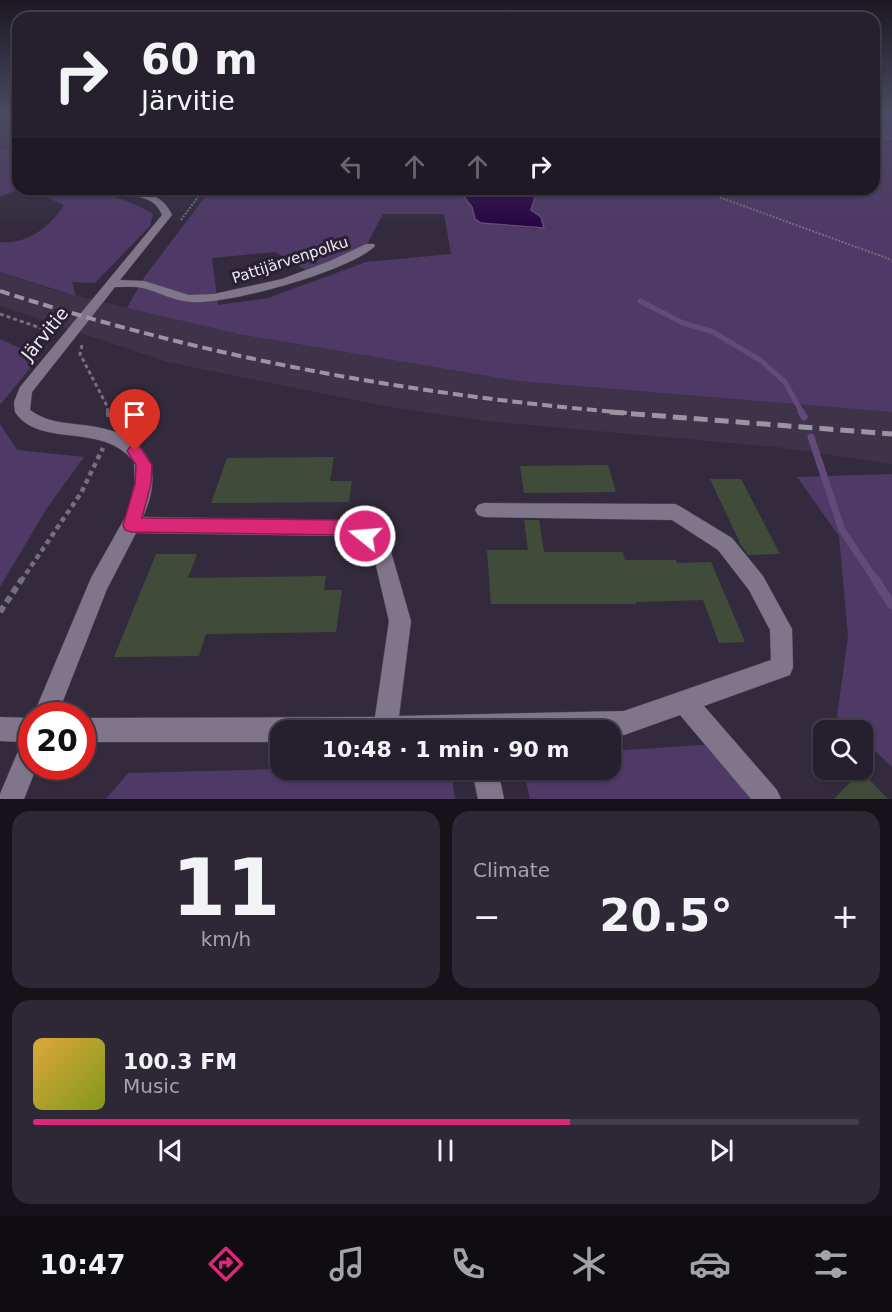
<!DOCTYPE html>
<meta charset="utf-8">
<style>
body{margin:0;font-family:"DejaVu Sans",sans-serif;background:#2e2836;color:#f1f3f6;height:100vh;display:flex;flex-direction:column;font-size:22px;white-space:nowrap}
*{box-sizing:border-box;margin:0}
p{font-size:20px;color:#a4a3aa}
.icon{flex:none;width:33px;height:33px;fill:none;stroke:currentColor;stroke-width:2;stroke-linecap:round;stroke-linejoin:round}
.map{position:relative;height:799px;overflow:hidden}
.details{display:flex;flex-direction:column;gap:12px;padding:12px;background:#151219;flex:1}
.details>*{flex:none}
.guide{position:absolute;left:12px;top:12px;width:868px;height:183px;border-radius:18px;box-shadow:0 2px 4px #0004,0 0 0 2px #423e4a;background:#26202e;color:#f1f3f6;overflow:hidden}
.tools{position:absolute;left:813px;top:720px;display:grid;gap:12px}
.tools a{display:grid;place-items:center;width:60px;height:60px;border-radius:12px;background:#26202e;box-shadow:0 2px 4px #0004,0 0 0 2px #423e4a;font-size:30px}
.speed{position:absolute;left:18px;top:702px;display:flex;gap:12px;font-size:30px;font-weight:700;text-align:center}
.speed>*{display:grid;place-content:center;width:78px;height:78px;border-radius:50%;background:#26202e;box-shadow:0 2px 4px #0004,0 0 0 2px #423e4a;line-height:1}
.speed .limit{border:9px solid #d22;background:#fff;color:#111}
.pin{position:absolute;display:grid;place-items:center;width:51px;height:51px;color:#fff;margin:-62px -26px;border-radius:50% 50% 50% 0;rotate:-45deg;box-shadow:0 0 6px #0007}
.pin .icon{rotate:45deg}
.me{position:absolute;width:66px;margin:-33px;rotate:287deg;stroke-linejoin:round;filter:drop-shadow(0 0 4px #0008)}
.turn{display:flex;align-items:center;gap:21px;height:126px;padding:0 30px;font-size:27px}
.turn .icon{width:78px;height:78px;stroke-width:2.5}
.turn b{display:block;font-size:42px;line-height:51px}
.lanes{display:flex;align-items:center;height:57px;padding:0 30px;background:#0003;justify-content:center;gap:30px;direction:ltr}
.lanes .off{opacity:.35}
.big{font-size:45px;font-weight:700;line-height:1.1}
.details .card{flex:1;display:flex;flex-direction:column;justify-content:center;gap:9px;min-width:0;padding:0 21px;border-radius:18px;background:#2e2836}
.details .dial{align-items:center;gap:0}
.dial b{font-size:78px;line-height:1}
.song{display:flex;align-items:center;gap:18px}
.cover{width:72px;height:72px;border-radius:9px;background:linear-gradient(135deg,hsl(40 70% 55%),hsl(70 70% 35%))}
.played{height:6px;border-radius:3px;background:linear-gradient(90deg,#db2777 65%,#423e4a 65%)}
.keys{display:flex;justify-content:space-around;direction:ltr}
.heat{display:flex;justify-content:space-between;align-items:center;font-size:33px;direction:ltr}
.details .tiles{flex:1;display:grid;gap:12px;grid-template-columns:1fr 1fr}
.card:last-child{grid-column:span 2}
.trip{position:absolute;left:270px;top:720px;width:351px;height:60px;border-radius:18px;background:#26202e;box-shadow:0 2px 4px #0004,0 0 0 2px #423e4a;font-weight:700;line-height:60px;text-align:center}
.menu{display:flex;height:96px;justify-content:space-around;align-items:center;background:#0f0d12;color:#a4a3aa}
.menu .icon{width:42px;height:42px}
.menu .on{color:#db2777}
.menu b{font-size:27px;color:#f1f3f6}
.map>svg:first-child{display:block}
.built{fill:#3f334a}
.green{fill:#4f3966;fill-rule:evenodd}
.water{fill:#290543;stroke:#644a79;stroke-width:1.5}
.lines{fill:none;stroke-linecap:round;stroke-linejoin:round}
.stream-far2{stroke:#644a79;stroke-width:5}
.stream-far1{stroke:#644a79;stroke-width:7}
.stream{stroke:#644a79;stroke-width:9}
.building{fill:#404c39}
.minor-casing{stroke:#4e4756;stroke-width:1}
.path-far3{stroke:#756e7e;stroke-width:2;stroke-dasharray:2 1.5;stroke-linecap:butt}
.path-far2{stroke:#756e7e;stroke-width:3;stroke-dasharray:4 3;stroke-linecap:butt}
.path-far1{stroke:#756e7e;stroke-width:4.5;stroke-dasharray:5 4;stroke-linecap:butt}
.path{stroke:#756e7e;stroke-width:6;stroke-dasharray:7 4.5;stroke-linecap:butt}
.minor{fill:#80768c;fill-rule:evenodd}
.rail-far1{stroke:#9b95a3;stroke-width:4;stroke-dasharray:10 5;stroke-linecap:butt}
.rail{stroke:#9b95a3;stroke-width:5;stroke-dasharray:14 7;stroke-linecap:butt}
.route{fill:#db2777;stroke:#8e194d;stroke-width:1.5}
.labels{text-anchor:middle;stroke-width:6;stroke-linejoin:round;paint-order:stroke}
.far-street-label{font-size:15px;fill:#efeaf6;stroke:#292133}
.street-label{font-size:18px;fill:#efeaf6;stroke:#292133}
</style>
<div class="map">
<svg width="892" height="799" viewBox="0 0 892 799">
<rect width="100%" height="100%" fill="#332b3d"/>
<path class="built" d="M 0,119 L 18,120 L 18,150 L 0,150 Z
M 0,272 L 60,292 L 243,335 L 517,381 L 892,412 L 892,464 L 776,447 L 487,421 L 389,407 L 168,362 L 0,306 Z"/>
<path class="green" d="M 875,113 L 892,113 L 892,412 L 517,381 L 243,335 L 127,308 L 145,276 L 211,189 L 474,189 L 463,194 L 472,207 L 475,219 L 481,223 L 537,229 L 541,217 L 530,210 L 536,194 L 530,191 L 533,189 L 874,189 ZM 383,214 L 444,214 L 451,254 L 366,262 L 268,298 L 218,305 L 212,258 L 275,252 L 306,270 L 365,248 Z
M 0,150 L 18,150 L 19,189 L 0,197 Z
M 38,189 C 82,189 114,191 153,214 L 150,226 L 95,283 L 72,282 L 76,296 L 0,272 L 0,242 C 27,245 51,226 64,205 L 33,191 Z
M 0,339 L 39,357 L 0,405 Z
M 0,424 L 17,450 L 84,457 L 47,508 L 0,587 Z
M 892,474 L 892,767 L 863,739 L 862,730 L 853,730 L 837,716 L 848,636 L 839,536 L 797,477 Z
M 717,744 L 759,799 L 530,799 L 523,770 L 610,770 L 611,751 Z
M 280,769 L 451,770 L 455,799 L 106,799 L 128,773 Z"/>
<path class="water" d="M 474,189 L 533,189 L 531,191 L 536,194 L 531,210 L 541,217 L 544,228 L 481,223 L 475,219 L 472,207 L 462,194 Z"/>
<g class="lines">
<path class="stream-far2" d="M 640,301 L 683,323 L 713,332 L 760,360 L 785,382 L 802,413"/>
<path class="stream-far1" d="M 801,412 L 804,417
M 811,437 L 842,530 L 876,581"/>
<path class="stream" d="M 875,579 L 892,605"/>
</g>
<path class="building" d="M 334,457 L 330,481 L 352,481 L 349,502 L 211,503 L 227,458 Z
M 608,465 L 616,492 L 524,493 L 520,466 Z
M 710,479 L 741,479 L 780,554 L 748,555 L 741,545 Z
M 524,520 L 539,520 L 544,552 L 623,552 L 625,560 L 676,560 L 677,563 L 711,562 L 745,642 L 719,643 L 703,600 L 636,602 L 636,604 L 491,604 L 487,550 L 528,550 Z
M 156,554 L 197,554 L 188,578 L 326,576 L 324,590 L 342,590 L 336,632 L 206,634 L 199,656 L 114,657 Z
M 861,771 L 888,799 L 834,799 Z"/>
<g class="lines">
<g class="minor-casing">
<path id="minor" d="M 107,189 C 131,189 161,189 172,215 L 120,280 L 144,281 L 189,295 L 214,294 L 282,279 L 330,261 L 366,244 L 374,244 L 375,246 C 350,271 227,305 191,302 C 174,301 159,292 143,288 C 134,286 124,287 115,287 L 32,392 L 30,410 C 51,426 76,422 101,428 C 152,439 163,472 143,517 L 350,520 L 387,538 L 411,621 L 399,716 L 624,711 L 771,660 L 770,630 L 749,590 L 718,550 L 672,520 L 484,517 L 478,515 L 475,510 L 478,505 L 484,503 L 675,504 L 681,507 L 732,538 L 763,576 L 792,629 L 793,667 L 790,675 L 704,706 L 777,790 L 781,799 L 751,799 L 680,715 L 624,735 L 610,735 L 610,730 L 280,730 L 280,742 L 82,742 L 82,718 L 375,717 L 389,621 L 372,549 L 348,536 L 136,533 L 107,589 L 57,716 L 33,716 L 91,578 L 127,514 L 135,483 L 134,462 C 103,421 39,449 15,412 L 14,402 L 20,387 L 162,215 C 153,190 124,200 107,189 Z
M 0,717 L 32,718 L 32,766 L 37,766 L 24,799 L 0,799 L 0,794 L 22,742 L 0,741 Z
M 472,770 L 498,770 L 504,799 L 478,799 Z"/>
</g>
<path class="path-far3" d="M 874,130 L 892,140
M 697,189 L 892,260
M 181,220 L 204,189"/>
<path class="path-far2" d="M 0,314 L 55,333
M 82,345 L 80,354 L 107,406 L 108,413"/>
<path class="path-far1" d="M 108,412 L 109,421
M 21,581 L 81,493 L 103,448"/>
<path class="path" d="M 0,612 L 22,579"/>
<use href="#minor" class="minor"/>
<path class="rail-far1" d="M 0,291 C 208,358 410,395 628,413"/>
<path class="rail" d="M 610,412 L 892,434"/>
</g>
<linearGradient id="sky" x2="0" y2="1"><stop stop-color="#1c1822"/><stop offset="0.5" stop-color="#4a4a62"/><stop offset="1" stop-color="#4a4a62" stop-opacity="0"/></linearGradient>
<rect width="892" height="225" fill="url(#sky)"/>
<path class="route" d="M 135,445 L 140,447 L 152,465 L 151,484 L 142,518 L 350,520 L 371,531 L 374,536 L 371,541 L 365,543 L 348,535 L 131,532 L 125,530 L 123,525 L 135,484 L 136,465 L 127,451 L 130,447 Z"/>
<g class="labels">
<g class="far-street-label">
<text transform="translate(290 260) rotate(-18)" y="5">Pattijärvenpolku</text>
</g>
<g class="street-label">
<text transform="translate(45 334) rotate(-51)" y="6">Järvitie</text>
</g>
</g>
</svg>
<div class="tools">
<a><svg class="icon" aria-label="search" viewBox="0 0 24 24"><circle cx="10" cy="10" r="6"/><path d="M15 15l6 6"/></svg></a>
</div>
<div class="speed"><div class="limit">20</div></div>
<div class="pin" style="left:135px;top:451px;background:#d93025"><svg class="icon" aria-label="arrive" viewBox="0 0 24 24"><path d="M6 21V4h12l-3 4 3 4H6"/></svg></div>
<svg class="me" style="left:365px;top:536px" viewBox="-20 -20 40 40"><circle r="17" fill="#db2777" stroke="#fff" stroke-width="3"/><path d="M0-11L8 9 0 5-8 9z" fill="#fff"/></svg>
<div class="trip">10:48 · 1 min · 90 m</div>
<div class="guide">
<div class="turn"><svg class="icon" aria-label="right" viewBox="0 0 24 24"><path d="M7 20v-9h11M14 6l5 5-5 5"/></svg><div><b>60 m</b>Järvitie</div></div>
<div class="lanes"><svg class="icon off" aria-label="left" viewBox="0 0 24 24"><path d="M17 20v-9H6M10 6l-5 5 5 5"/></svg><svg class="icon off" aria-label="ahead" viewBox="0 0 24 24"><path d="M12 20V5M6 11l6-6 6 6"/></svg><svg class="icon off" aria-label="ahead" viewBox="0 0 24 24"><path d="M12 20V5M6 11l6-6 6 6"/></svg><svg class="icon" aria-label="right" viewBox="0 0 24 24"><path d="M7 20v-9h11M14 6l5 5-5 5"/></svg></div>
</div>
</div>
<section class="details">
<div class="tiles">
<div class="card dial"><b>11</b><p>km/h</p></div>
<div class="card"><p>Climate</p>
<div class="heat"><a>−</a><b class="big">20.5°</b><a>+</a></div>
</div>
<div class="card">
<div class="song"><i class="cover"></i><div><b>100.3 FM</b><p>Music</p></div></div>
<div class="played"></div>
<div class="keys"><svg class="icon" aria-label="previous" viewBox="0 0 24 24"><path d="M18 5L8 12l10 7zM5 5v14"/></svg><svg class="icon" aria-label="pause" viewBox="0 0 24 24"><path d="M8 5v14M16 5v14"/></svg><svg class="icon" aria-label="next" viewBox="0 0 24 24"><path d="M6 5l10 7-10 7zM19 5v14"/></svg></div>
</div>
</div>
</section>
<nav class="menu">
<b>10:47</b>
<svg class="icon on" aria-label="directions" viewBox="0 0 24 24"><path d="M12 3l9 9-9 9-9-9zM9 14v-3h6M13 9l2 2-2 2"/></svg>
<svg class="icon" aria-label="music" viewBox="0 0 24 24"><path d="M9 18V5l10-2v13"/><circle cx="6" cy="18" r="3"/><circle cx="16" cy="16" r="3"/></svg>
<svg class="icon" aria-label="phone" viewBox="0 0 24 24"><path d="M5 4h4l2 5-3 2q2 4 5 5l2-3 5 2v4C11 20 4 13 5 4z"/></svg>
<svg class="icon" aria-label="climate" viewBox="0 0 24 24"><path d="M12 3v18M4 7l16 10M4 17L20 7"/></svg>
<svg class="icon" aria-label="car" viewBox="0 0 24 24"><path d="M5 17H2v-5l4-1 3-4h7l3 4 3 1v5h-3M9 17h6M6 11h13"/><circle cx="7" cy="17" r="2"/><circle cx="17" cy="17" r="2"/></svg>
<svg class="icon" aria-label="filters" viewBox="0 0 24 24"><path d="M4 7h16M4 17h16"/><circle cx="9" cy="7" r="2"/><circle cx="15" cy="17" r="2"/></svg>
</nav>
